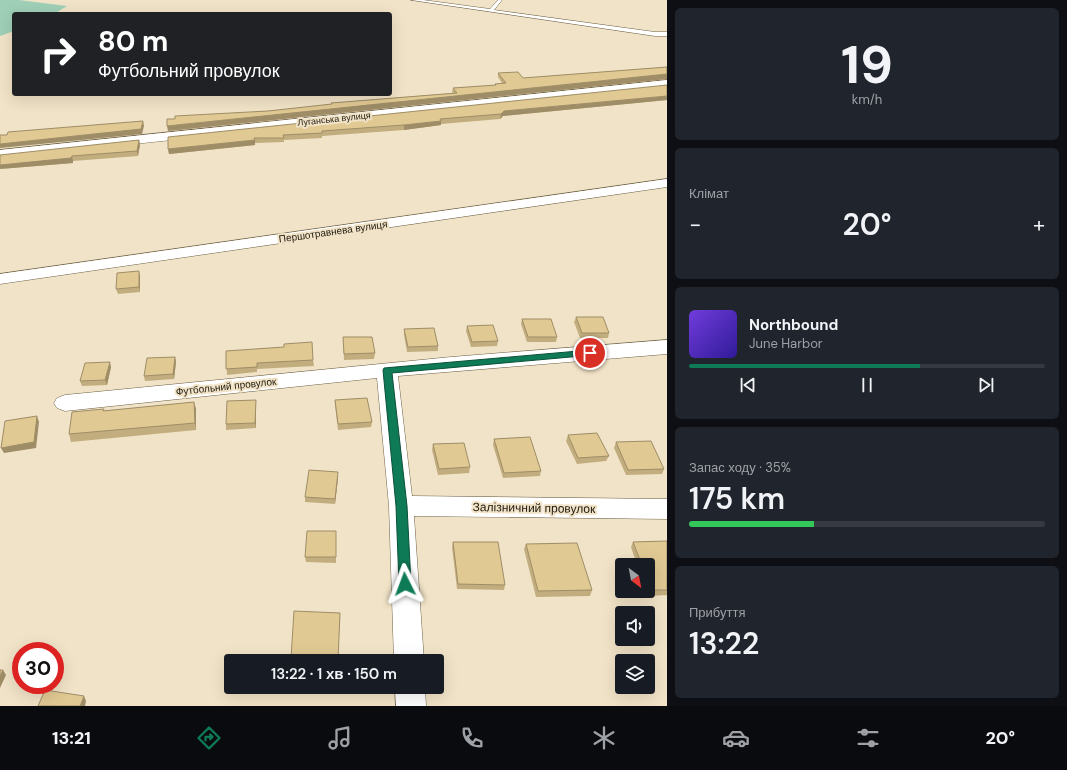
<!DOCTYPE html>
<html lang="uk">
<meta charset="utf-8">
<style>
body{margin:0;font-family:"DM Sans",sans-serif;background:#20242c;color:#f1f3f6;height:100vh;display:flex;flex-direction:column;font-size:15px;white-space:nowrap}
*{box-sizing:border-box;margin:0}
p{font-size:13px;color:#9ea1a6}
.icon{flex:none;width:22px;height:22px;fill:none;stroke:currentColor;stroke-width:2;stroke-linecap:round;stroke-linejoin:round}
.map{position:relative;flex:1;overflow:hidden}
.sheet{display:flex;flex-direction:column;gap:8px;padding:8px;background:#0d0f14;width:400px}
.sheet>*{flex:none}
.guide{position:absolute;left:12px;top:12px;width:380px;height:84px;border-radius:4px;box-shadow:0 4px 16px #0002;background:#202124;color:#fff;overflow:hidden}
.needle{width:26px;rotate:148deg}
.tools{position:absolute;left:615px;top:558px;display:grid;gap:8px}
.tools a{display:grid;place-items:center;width:40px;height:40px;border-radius:4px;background:#171b24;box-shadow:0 4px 16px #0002;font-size:20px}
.speed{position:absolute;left:12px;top:642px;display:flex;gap:8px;font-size:20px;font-weight:700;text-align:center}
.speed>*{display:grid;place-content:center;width:52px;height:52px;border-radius:50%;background:#171b24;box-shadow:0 4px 16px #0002;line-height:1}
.speed .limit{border:6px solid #d22;background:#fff;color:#111}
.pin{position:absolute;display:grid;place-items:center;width:34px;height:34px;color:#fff;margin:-17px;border:2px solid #fff;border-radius:50%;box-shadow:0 1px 4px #0007}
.me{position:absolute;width:44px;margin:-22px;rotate:357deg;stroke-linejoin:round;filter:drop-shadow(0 0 3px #0008)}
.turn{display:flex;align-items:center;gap:14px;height:84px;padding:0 20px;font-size:18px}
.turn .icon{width:52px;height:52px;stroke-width:2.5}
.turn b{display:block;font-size:28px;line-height:34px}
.big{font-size:30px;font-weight:600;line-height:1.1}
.sheet .widget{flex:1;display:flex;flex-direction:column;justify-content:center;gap:6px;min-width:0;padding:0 14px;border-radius:6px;background:#20242c}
.sheet .dial{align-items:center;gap:0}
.dial b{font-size:52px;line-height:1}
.song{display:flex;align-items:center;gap:12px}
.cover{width:48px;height:48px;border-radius:6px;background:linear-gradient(135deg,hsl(260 70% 55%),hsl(250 70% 35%))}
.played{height:4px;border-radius:2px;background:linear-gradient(90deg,#0f7b56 65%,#363941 65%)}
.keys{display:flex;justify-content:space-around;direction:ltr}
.heat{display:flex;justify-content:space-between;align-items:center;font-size:22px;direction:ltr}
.charge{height:6px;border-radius:3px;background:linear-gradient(90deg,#34c759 35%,#363941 0)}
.trip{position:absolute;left:224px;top:654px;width:220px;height:40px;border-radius:4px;background:#171b24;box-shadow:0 4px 16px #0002;font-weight:600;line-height:40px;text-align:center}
.menu{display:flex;height:64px;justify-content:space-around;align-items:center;background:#090b0e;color:#9ea1a6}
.menu .icon{width:28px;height:28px}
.menu .current{color:#0f7b56}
.menu b{font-size:18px;color:#f1f3f6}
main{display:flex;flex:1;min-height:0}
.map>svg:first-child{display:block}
.green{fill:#9fcfb7}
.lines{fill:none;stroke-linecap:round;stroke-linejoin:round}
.lane-casing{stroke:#6e6249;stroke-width:1}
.street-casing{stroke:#6e6249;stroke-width:1}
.lane{fill:#fff;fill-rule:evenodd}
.street{fill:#fff;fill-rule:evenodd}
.wall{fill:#c2ad7e}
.shaded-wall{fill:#9e8d67}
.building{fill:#e1c993;stroke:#9e8d67}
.route{fill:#0f7b56;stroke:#0a5038}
.labels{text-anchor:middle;stroke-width:4;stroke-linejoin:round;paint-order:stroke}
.far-street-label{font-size:9px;fill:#252015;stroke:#f1e3c7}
.street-label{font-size:10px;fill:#252015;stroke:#f1e3c7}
.near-street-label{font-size:12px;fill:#252015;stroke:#f1e3c7}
</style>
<main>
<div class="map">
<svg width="667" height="706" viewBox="0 0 667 706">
<rect width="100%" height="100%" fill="#f1e3c7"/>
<path class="green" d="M 0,0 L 19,0 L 67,6 L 54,14 L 14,14 L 14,31 L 0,36 Z"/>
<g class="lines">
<g class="lane-casing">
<path id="lane" d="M 411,0 L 423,0 L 490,9 L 498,0 L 502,0 L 494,10 L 655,32 L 667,32 L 667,36 L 655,36 Z"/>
</g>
<g class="street-casing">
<path id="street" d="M 667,80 L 667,88 L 0,158 L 0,150 Z
M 667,179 L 667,187 L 0,284 L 0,274 Z
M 667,340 L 667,354 L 398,376 L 412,496 L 667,499 L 667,519 L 414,516 L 424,661 L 394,661 L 389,506 L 377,378 L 65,411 L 57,408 L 54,403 L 57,398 L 65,395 L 451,357 Z
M 395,687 L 425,687 L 426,706 L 396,706 Z"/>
</g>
<use href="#lane" class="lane"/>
<use href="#street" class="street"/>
</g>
<path class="wall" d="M 667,67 L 667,79 L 168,131 L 268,111 L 331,105 L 331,103 L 453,93 L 452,92 L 453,88 L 495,85 L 495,84 L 502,83 L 498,77 L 498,73 L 523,78 Z
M 667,85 L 667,100 L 503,116 L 500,119 L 441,124 L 441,125 L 404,130 L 322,136 L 322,138 L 284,140 L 284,142 L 255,143 L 255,145 L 169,154 L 168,149 Z
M 139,140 L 140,145 L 138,156 L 73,161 L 73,163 L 0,169 Z
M 140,276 L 140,292 L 118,294 L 116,289 Z
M 576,317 L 609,333 L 608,338 L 580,338 L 574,322 Z
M 522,319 L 557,337 L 556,342 L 527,342 L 521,324 Z
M 467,326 L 498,341 L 497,346 L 471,347 L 466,331 Z
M 404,329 L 438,346 L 438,351 L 407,352 L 404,335 Z
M 343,337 L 375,353 L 374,359 L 344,360 Z
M 226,351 L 313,360 L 314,366 L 257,369 L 257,372 L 227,375 Z
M 175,357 L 176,362 L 174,379 L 145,381 L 144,376 Z
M 111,367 L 107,385 L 82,386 L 80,381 Z
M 256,400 L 256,428 L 226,430 L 226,424 Z
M 335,400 L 372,422 L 371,427 L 338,430 L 335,405 Z
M 194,402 L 196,409 L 196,430 L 71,442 L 69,434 L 104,411 Z
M 568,435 L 609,456 L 606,461 L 577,464 L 566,441 Z
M 494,439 L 541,471 L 540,476 L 503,478 L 493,445 Z
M 616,442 L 664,469 L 662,474 L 626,475 L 614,448 Z
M 433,444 L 470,467 L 469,473 L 438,475 L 432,450 Z
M 338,478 L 335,504 L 305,502 L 305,497 Z
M 336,531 L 336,563 L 306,562 L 305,557 Z
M 667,541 L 667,595 L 648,596 L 647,591 L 648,591 L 648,565 L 637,565 L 631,547 L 633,542 Z
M 453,542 L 505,585 L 504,590 L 457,589 L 452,547 Z
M 526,544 L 592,590 L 590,596 L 536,597 L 524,549 Z
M 340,613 L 338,661 L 291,661 L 291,658 Z"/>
<path class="shaded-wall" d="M 667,74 L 667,79 L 168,131 L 167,126 Z
M 667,96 L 667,100 L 503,116 L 500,119 L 501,114 L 504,111 Z
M 143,121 L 144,126 L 142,134 L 0,148 L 0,144 Z
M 441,121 L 441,125 L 404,130 L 404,125 Z
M 139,140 L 140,145 L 138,156 L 137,151 Z
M 255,140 L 255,145 L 169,154 L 168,149 Z
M 72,156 L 73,161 L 73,163 L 0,169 L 0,165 Z
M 139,271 L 140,276 L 140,292 L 139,287 Z
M 175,357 L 176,362 L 174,379 L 173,374 Z
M 110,362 L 111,367 L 107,385 L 105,380 Z
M 256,400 L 256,428 L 255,423 Z
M 194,402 L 196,409 L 196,430 L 195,423 Z
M 37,416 L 39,422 L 36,448 L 4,453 L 1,448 Z
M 338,472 L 338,478 L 335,504 L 335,499 Z
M 3,670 L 6,675 L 0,688 L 0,676 Z
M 84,696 L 86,701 L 85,706 L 80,706 Z"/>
<path class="building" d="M 667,67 L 667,74 L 167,126 L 167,119 L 175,119 L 175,116 L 268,111 L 332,104 L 331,103 L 457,93 L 453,88 L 496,85 L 495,84 L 506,83 L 498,73 L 518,72 L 523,78 Z
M 667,85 L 667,96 L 504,111 L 501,114 L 440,119 L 441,121 L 404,125 L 322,131 L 322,133 L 283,135 L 284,138 L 254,138 L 255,140 L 168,149 L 168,137 Z
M 143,121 L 141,129 L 0,144 L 0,135 L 7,135 L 8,132 Z
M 139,140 L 137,151 L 72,156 L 71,158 L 0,165 L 0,155 Z
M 139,271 L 139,287 L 116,289 L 117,273 Z
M 576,317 L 603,317 L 609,333 L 582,333 Z
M 522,319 L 551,319 L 557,337 L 528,337 Z
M 493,325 L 498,341 L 472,342 L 467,326 Z
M 434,328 L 438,346 L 408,347 L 404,329 Z
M 343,337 L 372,337 L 375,353 L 344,354 Z
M 312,342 L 313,360 L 257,363 L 257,367 L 226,369 L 226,351 L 284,347 L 284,344 Z
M 175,357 L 173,374 L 144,376 L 147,358 Z
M 110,362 L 105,380 L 80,381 L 85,363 Z
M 367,398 L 372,422 L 338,424 L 335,400 Z
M 256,400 L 255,423 L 226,424 L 227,401 Z
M 194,402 L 195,423 L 69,434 L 72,412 L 104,409 L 103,411 Z
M 37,416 L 34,442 L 1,448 L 5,421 Z
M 597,433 L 609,456 L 578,458 L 568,435 Z
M 530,437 L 541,471 L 504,473 L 494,439 Z
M 651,441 L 664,469 L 628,470 L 616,442 Z
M 464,443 L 470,467 L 439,469 L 433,444 Z
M 309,470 L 338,472 L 335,499 L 305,497 Z
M 307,531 L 336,531 L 336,557 L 305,557 Z
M 667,541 L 667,590 L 651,590 L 648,582 L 648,565 L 642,565 L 633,542 Z
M 453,542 L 498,542 L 505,585 L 458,584 Z
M 577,543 L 592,590 L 538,591 L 526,544 Z
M 294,611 L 340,613 L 338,660 L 291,658 Z
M 0,670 L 3,670 L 0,676 Z
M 45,690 L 84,696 L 80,706 L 38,706 Z"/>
<path class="route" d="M 590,350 L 594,353 L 593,355 L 392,373 L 407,506 L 411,584 L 409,587 L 405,589 L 401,587 L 399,584 L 396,506 L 383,370 L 384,368 Z"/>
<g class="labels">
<g class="far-street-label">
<text transform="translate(334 119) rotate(-6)" y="3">Луганська вулиця</text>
</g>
<g class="street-label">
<text transform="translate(333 231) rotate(-8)" y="4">Першотравнева вулиця</text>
<text transform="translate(226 386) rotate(-6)" y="4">Футбольний провулок</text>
</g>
<g class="near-street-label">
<text transform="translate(534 508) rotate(1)" y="4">Залізничний провулок</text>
</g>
</g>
</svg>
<div class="tools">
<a><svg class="needle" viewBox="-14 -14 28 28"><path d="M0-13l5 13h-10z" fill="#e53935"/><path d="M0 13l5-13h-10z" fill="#9ea1a6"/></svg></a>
<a><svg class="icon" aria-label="sound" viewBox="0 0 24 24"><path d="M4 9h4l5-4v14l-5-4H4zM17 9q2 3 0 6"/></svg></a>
<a><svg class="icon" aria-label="layers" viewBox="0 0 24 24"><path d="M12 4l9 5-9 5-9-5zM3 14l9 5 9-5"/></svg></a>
</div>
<div class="speed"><div class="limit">30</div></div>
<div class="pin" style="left:590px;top:353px;background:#d93025"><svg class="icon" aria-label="arrive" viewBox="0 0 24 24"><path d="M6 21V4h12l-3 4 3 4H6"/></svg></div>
<svg class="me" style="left:405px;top:584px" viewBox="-20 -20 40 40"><path d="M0-17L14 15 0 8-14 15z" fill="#0f7b56" stroke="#fff" stroke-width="4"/></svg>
<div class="trip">13:22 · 1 хв · 150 m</div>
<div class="guide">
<div class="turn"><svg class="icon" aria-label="right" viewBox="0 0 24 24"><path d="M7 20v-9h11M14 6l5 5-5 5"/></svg><div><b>80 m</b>Футбольний провулок</div></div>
</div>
</div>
<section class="sheet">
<div class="widget dial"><b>19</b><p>km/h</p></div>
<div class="widget"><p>Клімат</p>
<div class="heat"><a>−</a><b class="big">20°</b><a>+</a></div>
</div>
<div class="widget">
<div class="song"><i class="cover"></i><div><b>Northbound</b><p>June Harbor</p></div></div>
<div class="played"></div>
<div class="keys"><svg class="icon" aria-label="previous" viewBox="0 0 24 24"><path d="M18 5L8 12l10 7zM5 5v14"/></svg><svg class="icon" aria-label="pause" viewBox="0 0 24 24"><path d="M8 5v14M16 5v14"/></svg><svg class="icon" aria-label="next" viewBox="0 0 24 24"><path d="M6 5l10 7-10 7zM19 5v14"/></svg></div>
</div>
<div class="widget"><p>Запас ходу · 35%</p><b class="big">175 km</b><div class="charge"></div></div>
<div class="widget"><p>Прибуття</p><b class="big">13:22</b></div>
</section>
</main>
<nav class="menu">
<b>13:21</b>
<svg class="icon current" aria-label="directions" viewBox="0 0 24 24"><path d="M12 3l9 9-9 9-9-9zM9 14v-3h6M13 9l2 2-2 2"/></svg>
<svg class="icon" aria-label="music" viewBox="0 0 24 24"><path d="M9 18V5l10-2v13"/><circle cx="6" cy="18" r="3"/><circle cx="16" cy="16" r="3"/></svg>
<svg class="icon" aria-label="phone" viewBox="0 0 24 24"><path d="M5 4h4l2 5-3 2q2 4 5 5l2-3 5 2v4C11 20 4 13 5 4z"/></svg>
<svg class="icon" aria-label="climate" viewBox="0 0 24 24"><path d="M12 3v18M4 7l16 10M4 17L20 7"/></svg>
<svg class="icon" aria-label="car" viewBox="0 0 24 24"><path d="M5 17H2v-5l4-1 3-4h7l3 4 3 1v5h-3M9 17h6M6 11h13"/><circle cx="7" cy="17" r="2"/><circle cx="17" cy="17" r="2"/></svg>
<svg class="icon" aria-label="filters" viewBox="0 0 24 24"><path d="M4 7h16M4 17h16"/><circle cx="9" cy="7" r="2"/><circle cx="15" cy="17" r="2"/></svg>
<b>20°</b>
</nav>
